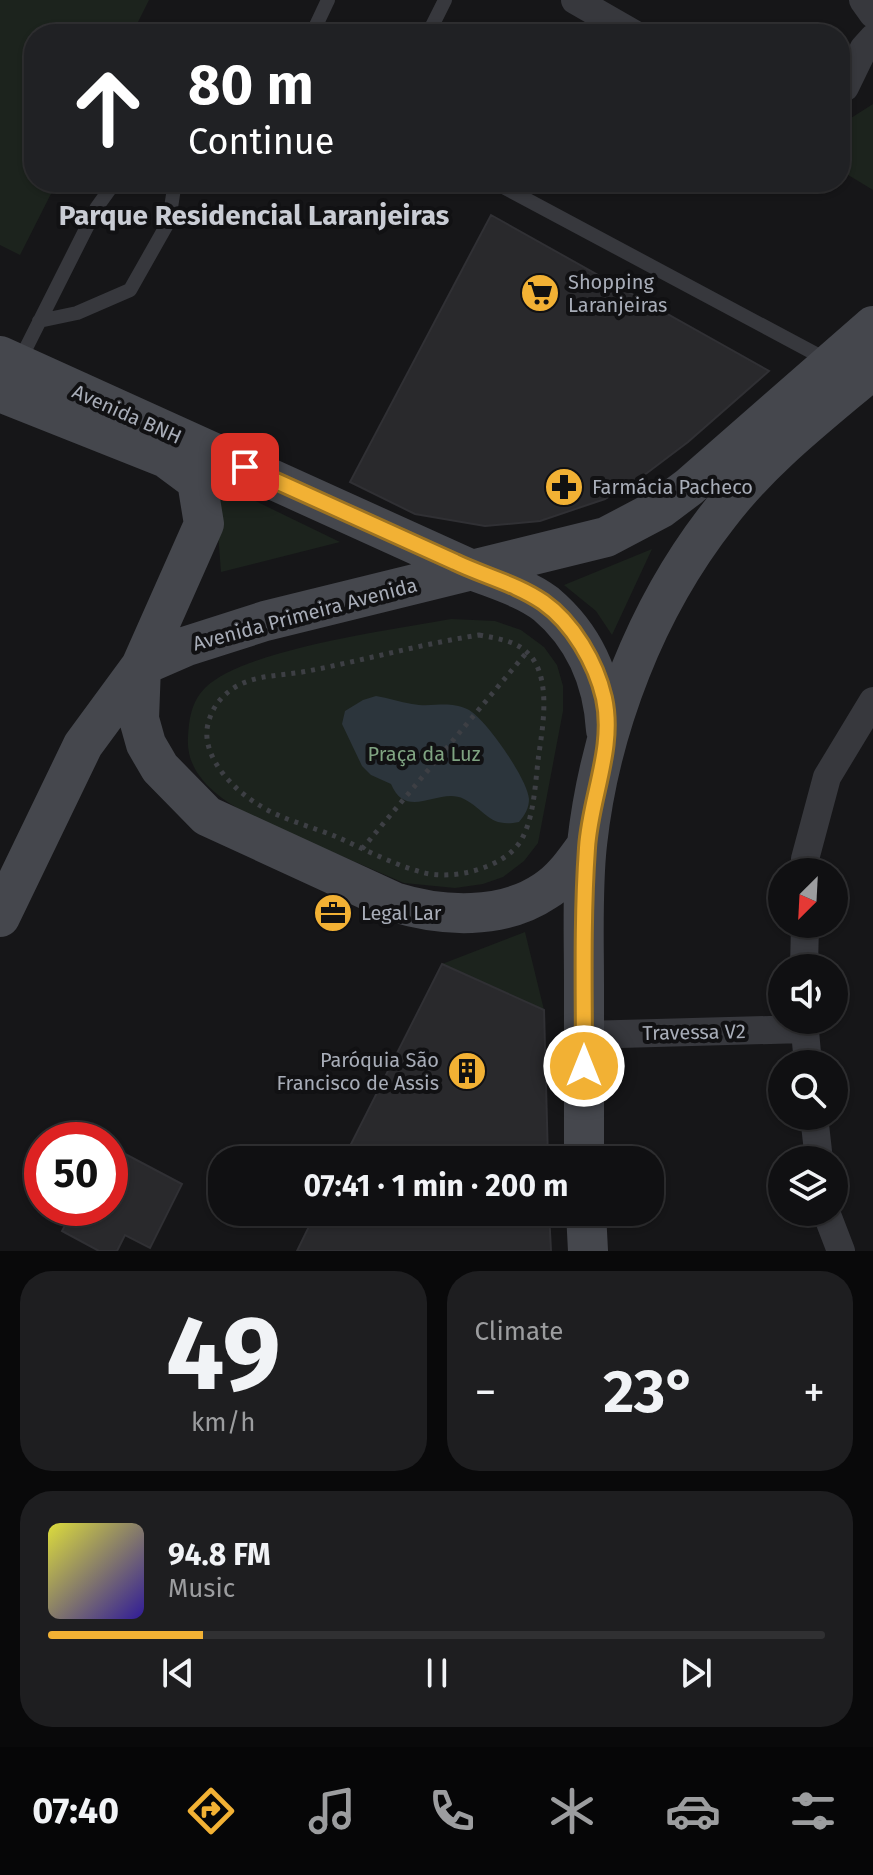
<!DOCTYPE html>
<meta charset="utf-8">
<style>
body{margin:0;font-family:"Fira Sans",sans-serif;background:#1e1e20;color:#f1f3f6;height:100vh;display:flex;flex-direction:column;font-size:30px;white-space:nowrap}
*{box-sizing:border-box;margin:0}
p{font-size:26px;color:#9c9d9f}
.icon{flex:none;width:44px;height:44px;fill:none;stroke:currentColor;stroke-width:2;stroke-linecap:round;stroke-linejoin:round}
.map{position:relative;height:1251px;overflow:hidden}
.drawer{display:flex;flex-direction:column;gap:20px;padding:20px;background:#09090a;flex:1}
.drawer>*{flex:none}
.top-card{position:absolute;left:24px;top:24px;width:826px;height:168px;border-radius:32px;box-shadow:0 2px 6px #0004,0 0 0 2px #303032;background:#202124;color:#fff;overflow:hidden}
.needle{width:52px;rotate:204deg}
.fabs{position:absolute;left:768px;top:858px;display:grid;gap:16px}
.fabs a{display:grid;place-items:center;width:80px;height:80px;border-radius:50%;background:#101012;box-shadow:0 2px 6px #0004,0 0 0 2px #303032;font-size:40px}
.speed{position:absolute;left:24px;top:1122px;display:flex;gap:16px;font-size:40px;font-weight:700;text-align:center}
.speed>*{display:grid;place-content:center;width:104px;height:104px;border-radius:50%;background:#101012;box-shadow:0 2px 6px #0004,0 0 0 2px #303032;line-height:1}
.speed .limit{border:12px solid #d22;background:#fff;color:#111}
.pin{position:absolute;display:grid;place-items:center;width:68px;height:68px;color:#fff;margin:-34px;border-radius:16px;box-shadow:0 4px 12px #0006}
.me{position:absolute;width:88px;margin:-44px;rotate:0deg;stroke-linejoin:round;filter:drop-shadow(0 0 6px #0008)}
.turn{display:flex;align-items:center;gap:28px;height:168px;padding:0 32px;font-size:36px}
.turn .icon{width:104px;height:104px;stroke-width:2.5}
.turn b{display:block;font-size:56px;line-height:68px}
.big{font-size:60px;font-weight:700;line-height:1.1}
.drawer .tile{flex:1;display:flex;flex-direction:column;justify-content:center;gap:12px;min-width:0;padding:0 28px;border-radius:32px;background:#1e1e20}
.drawer .dial{align-items:center;gap:0}
.dial b{font-size:104px;line-height:1}
.song{display:flex;align-items:center;gap:24px}
.cover{width:96px;height:96px;border-radius:12px;background:linear-gradient(135deg,hsl(60 70% 55%),hsl(250 70% 35%))}
.played{height:8px;border-radius:4px;background:linear-gradient(90deg,#f2b134 20%,#303032 20%)}
.keys{display:flex;justify-content:space-around;direction:ltr}
.heat{display:flex;justify-content:space-between;align-items:center;font-size:44px;direction:ltr}
.drawer .tiles{flex:1;display:grid;gap:20px;grid-template-columns:1fr 1fr}
.tile:last-child{grid-column:span 2}
.trip{position:absolute;left:208px;top:1146px;width:456px;height:80px;border-radius:32px;background:#101012;box-shadow:0 2px 6px #0004,0 0 0 2px #303032;font-weight:700;line-height:80px;text-align:center}
.menu{display:flex;height:128px;justify-content:space-around;align-items:center;background:#060607;color:#9c9d9f}
.menu .icon{width:56px;height:56px}
.menu .selected{color:#f2b134}
.menu b{font-size:36px;color:#f1f3f6}
.map>svg:first-child{display:block}
.green{fill:#1c231d}
.water{fill:#2c353c}
.building{fill:#29292c;stroke:#303034;stroke-width:2}
.lines{fill:none;stroke-linecap:round;stroke-linejoin:round}
.path{stroke:#3d3f44;stroke-width:5;stroke-dasharray:4 6;stroke-linecap:butt}
.lane{stroke:#37383d;stroke-width:14}
.street{stroke:#37383d;stroke-width:28}
.secondary{stroke:#45474d;stroke-width:40}
.route-casing{stroke:#9d7322;stroke-width:20}
.route{stroke:#f2b134;stroke-width:14}
.labels{text-anchor:middle;stroke-width:8;stroke-linejoin:round;paint-order:stroke}
.poi-label{font-size:20px;fill:#a8adb8;stroke:#111113;text-anchor:start}
.street-label{font-size:20px;fill:#a8adb8;stroke:#111113}
.park-label{font-size:20px;fill:#7fa381;stroke:#111113}
.district-label{font-size:28px;font-weight:bold;fill:#c9ccd4;stroke:#111113}
</style>
<div class="map">
<svg width="873" height="1251" viewBox="0 0 873 1251">
<rect width="100%" height="100%" fill="#161618"/>
<path class="green" d="M 0,0 L 149,0 L 132,34 L 34,34 L 34,182 L 57,182 L 20,255 L 0,245 Z
M 873,104 L 873,190 L 840,170 L 840,125 Z
M 214,481 L 340,542 L 221,572 Z
M 652,549 L 612,635 L 596,611 L 564,585 Z
M 451,619 L 495,621 L 521,630 L 544,647 L 557,665 L 563,686 L 563,711 L 538,843 L 524,861 L 503,877 L 483,884 L 455,888 L 404,883 L 265,823 C 233,807 185,782 188,738 C 189,720 191,702 205,688 C 244,649 393,630 451,619 Z
M 525,932 L 544,1010 L 442,964 Z"/>
<path class="water" d="M 376,696 C 388,698 400,702 412,704 C 433,708 447,700 467,709 C 485,717 528,780 529,799 C 529,808 525,815 519,822 C 489,828 487,811 464,799 C 439,786 407,822 391,784 L 371,775 L 362,766 L 342,724 L 345,711 L 363,700 Z"/>
<path class="building" d="M 491,215 L 769,371 L 688,442 L 647,473 L 605,499 L 540,521 L 485,526 L 415,514 L 350,482 Z
M 442,964 L 544,1010 L 548,1160 L 343,1160 Z
M 110,1146 L 182,1184 L 150,1248 L 125,1235 L 117,1251 L 99,1251 L 62,1231 L 74,1208 L 110,1208 Z
M 316,1212 L 549,1212 L 551,1251 L 297,1251 Z"/>
<g class="lines">
<path class="path" d="M 479,635 C 500,639 520,641 533,659 C 550,684 543,726 539,753 C 535,781 535,818 520,842 C 502,869 451,881 421,872 C 392,864 364,849 337,837 C 313,827 280,819 259,805 C 234,790 204,760 207,729 C 210,710 220,696 237,686 C 259,674 284,676 308,671 C 365,660 422,644 479,635 Z
M 362,849 L 527,652"/>
<path class="lane" d="M 312,34 L 328,0
M 428,34 L 445,0
M 494,182 L 827,360
M 39,321 L 77,313 L 130,290 L 169,221 L 174,188 L 167,182
M 20,360 L 97,207 L 115,182"/>
<path class="street" d="M 575,0 L 634,34
M 863,0 L 873,14
M 845,87 L 864,48 L 873,38
M 805,872 L 805,859 L 827,777 L 873,701
M 804,968 L 805,924
M 804,1020 L 808,1064
M 584,1035 L 804,1029
M 814,1116 L 819,1160
M 826,1212 L 841,1251"/>
<path class="secondary" d="M 0,356 L 472,570 C 497,580 525,588 546,604 C 585,637 603,680 606,730
M 0,392 L 166,458 L 197,481 L 204,524 L 141,666 L 83,745 L 0,917
M 141,666 L 187,646 L 265,621 L 606,537 L 661,508 L 689,487 L 873,326
M 141,666 L 139,719 L 146,744 L 160,768 L 207,816 L 394,902 C 442,917 502,920 545,891 C 563,880 575,861 587,845
M 584,1160 C 584,1101 584,1042 584,984 C 584,938 582,890 587,844 C 600,727 646,608 719,515 C 761,459 820,414 873,369
M 586,1212 L 588,1251"/>
</g>
<g class="lines">
<g class="route-casing">
<path id="route" d="M 245,467 C 315,499 385,530 455,562 C 484,576 517,584 543,602 C 573,623 596,663 604,698 C 615,748 590,798 587,848 C 582,920 584,994 584,1066"/>
</g>
<use href="#route" class="route"/>
</g>
<defs>
<g id="supermarket-disc" transform="scale(2)"><circle r="9.5" fill="#f2b134" stroke="#111113"/><path d="M-6-5.5h2.5l.6 2H6L4.5 2H-2.5L-4.4-4H-6ZM-1.5 3.2a1.3 1.3 0 1 0 .1 0ZM3 3.2a1.3 1.3 0 1 0 .1 0Z" fill="#111"/></g>
<g id="pharmacy-disc" transform="scale(2)"><circle r="9.5" fill="#f2b134" stroke="#111113"/><path d="M-2-6h4v4h4v4h-4v4h-4v-4h-4v-4h4Z" fill="#111"/></g>
<g id="office-disc" transform="scale(2)"><circle r="9.5" fill="#f2b134" stroke="#111113"/><path d="M-6-3h4V-5.5h4V-3h4V5H-6ZM-1-4.5V-3h2v-1.5ZM-6 0V1H6V0Z" fill="#111"/></g>
<g id="building-disc" transform="scale(2)"><circle r="9.5" fill="#f2b134" stroke="#111113"/><path d="M-4-6H4V6H1V3H-1V6H-4ZM-2.5-4.3h1.7v1.8h-1.7ZM.8-4.3h1.7v1.8H.8ZM-2.5-1h1.7V.8h-1.7ZM.8-1h1.7V.8H.8Z" fill="#111"/></g>
</defs>
<g fill-rule="evenodd">
<use href="#supermarket-disc" x="540" y="293"/>
<use href="#pharmacy-disc" x="564" y="487"/>
<use href="#office-disc" x="333" y="913"/>
<use href="#building-disc" x="467" y="1071"/>
</g>
<g class="labels">
<g class="poi-label">
<text x="568" y="289">Shopping<tspan x="568" dy="23">Laranjeiras</tspan></text>
<text x="592" y="494">Farmácia Pacheco</text>
<text x="361" y="920">Legal Lar</text>
<text x="439" y="1067" text-anchor="end">Paróquia São<tspan x="439" dy="23">Francisco de Assis</tspan></text>
</g>
<g class="street-label">
<text transform="translate(127 414) rotate(24)" y="7">Avenida BNH</text>
<text transform="translate(305 614) rotate(-15)" y="7">Avenida Primeira Avenida</text>
<text transform="translate(694 1032) rotate(-1)" y="7">Travessa V2</text>
</g>
<g class="park-label">
<text x="424" y="761">Praça da Luz</text>
</g>
<g class="district-label">
<text x="254" y="225">Parque Residencial Laranjeiras</text>
</g>
</g>
</svg>
<div class="fabs">
<a><svg class="needle" viewBox="-14 -14 28 28"><path d="M0-13l5 13h-10z" fill="#e53935"/><path d="M0 13l5-13h-10z" fill="#9c9d9f"/></svg></a>
<a><svg class="icon" aria-label="sound" viewBox="0 0 24 24"><path d="M4 9h4l5-4v14l-5-4H4zM17 9q2 3 0 6"/></svg></a>
<a><svg class="icon" aria-label="search" viewBox="0 0 24 24"><circle cx="10" cy="10" r="6"/><path d="M15 15l6 6"/></svg></a>
<a><svg class="icon" aria-label="layers" viewBox="0 0 24 24"><path d="M12 4l9 5-9 5-9-5zM3 14l9 5 9-5"/></svg></a>
</div>
<div class="speed"><div class="limit">50</div></div>
<div class="pin" style="left:245px;top:467px;background:#d93025"><svg class="icon" aria-label="arrive" viewBox="0 0 24 24"><path d="M6 21V4h12l-3 4 3 4H6"/></svg></div>
<svg class="me" style="left:584px;top:1066px" viewBox="-20 -20 40 40"><circle r="17" fill="#f2b134" stroke="#fff" stroke-width="3"/><path d="M0-11L8 9 0 5-8 9z" fill="#fff"/></svg>
<div class="trip">07:41 · 1 min · 200 m</div>
<div class="top-card">
<div class="turn"><svg class="icon" aria-label="ahead" viewBox="0 0 24 24"><path d="M12 20V5M6 11l6-6 6 6"/></svg><div><b>80 m</b>Continue</div></div>
</div>
</div>
<section class="drawer">
<div class="tiles">
<div class="tile dial"><b>49</b><p>km/h</p></div>
<div class="tile"><p>Climate</p>
<div class="heat"><a>−</a><b class="big">23°</b><a>+</a></div>
</div>
<div class="tile">
<div class="song"><i class="cover"></i><div><b>94.8 FM</b><p>Music</p></div></div>
<div class="played"></div>
<div class="keys"><svg class="icon" aria-label="previous" viewBox="0 0 24 24"><path d="M18 5L8 12l10 7zM5 5v14"/></svg><svg class="icon" aria-label="pause" viewBox="0 0 24 24"><path d="M8 5v14M16 5v14"/></svg><svg class="icon" aria-label="next" viewBox="0 0 24 24"><path d="M6 5l10 7-10 7zM19 5v14"/></svg></div>
</div>
</div>
</section>
<nav class="menu">
<b>07:40</b>
<svg class="icon selected" aria-label="directions" viewBox="0 0 24 24"><path d="M12 3l9 9-9 9-9-9zM9 14v-3h6M13 9l2 2-2 2"/></svg>
<svg class="icon" aria-label="music" viewBox="0 0 24 24"><path d="M9 18V5l10-2v13"/><circle cx="6" cy="18" r="3"/><circle cx="16" cy="16" r="3"/></svg>
<svg class="icon" aria-label="phone" viewBox="0 0 24 24"><path d="M5 4h4l2 5-3 2q2 4 5 5l2-3 5 2v4C11 20 4 13 5 4z"/></svg>
<svg class="icon" aria-label="climate" viewBox="0 0 24 24"><path d="M12 3v18M4 7l16 10M4 17L20 7"/></svg>
<svg class="icon" aria-label="car" viewBox="0 0 24 24"><path d="M5 17H2v-5l4-1 3-4h7l3 4 3 1v5h-3M9 17h6M6 11h13"/><circle cx="7" cy="17" r="2"/><circle cx="17" cy="17" r="2"/></svg>
<svg class="icon" aria-label="filters" viewBox="0 0 24 24"><path d="M4 7h16M4 17h16"/><circle cx="9" cy="7" r="2"/><circle cx="15" cy="17" r="2"/></svg>
</nav>
